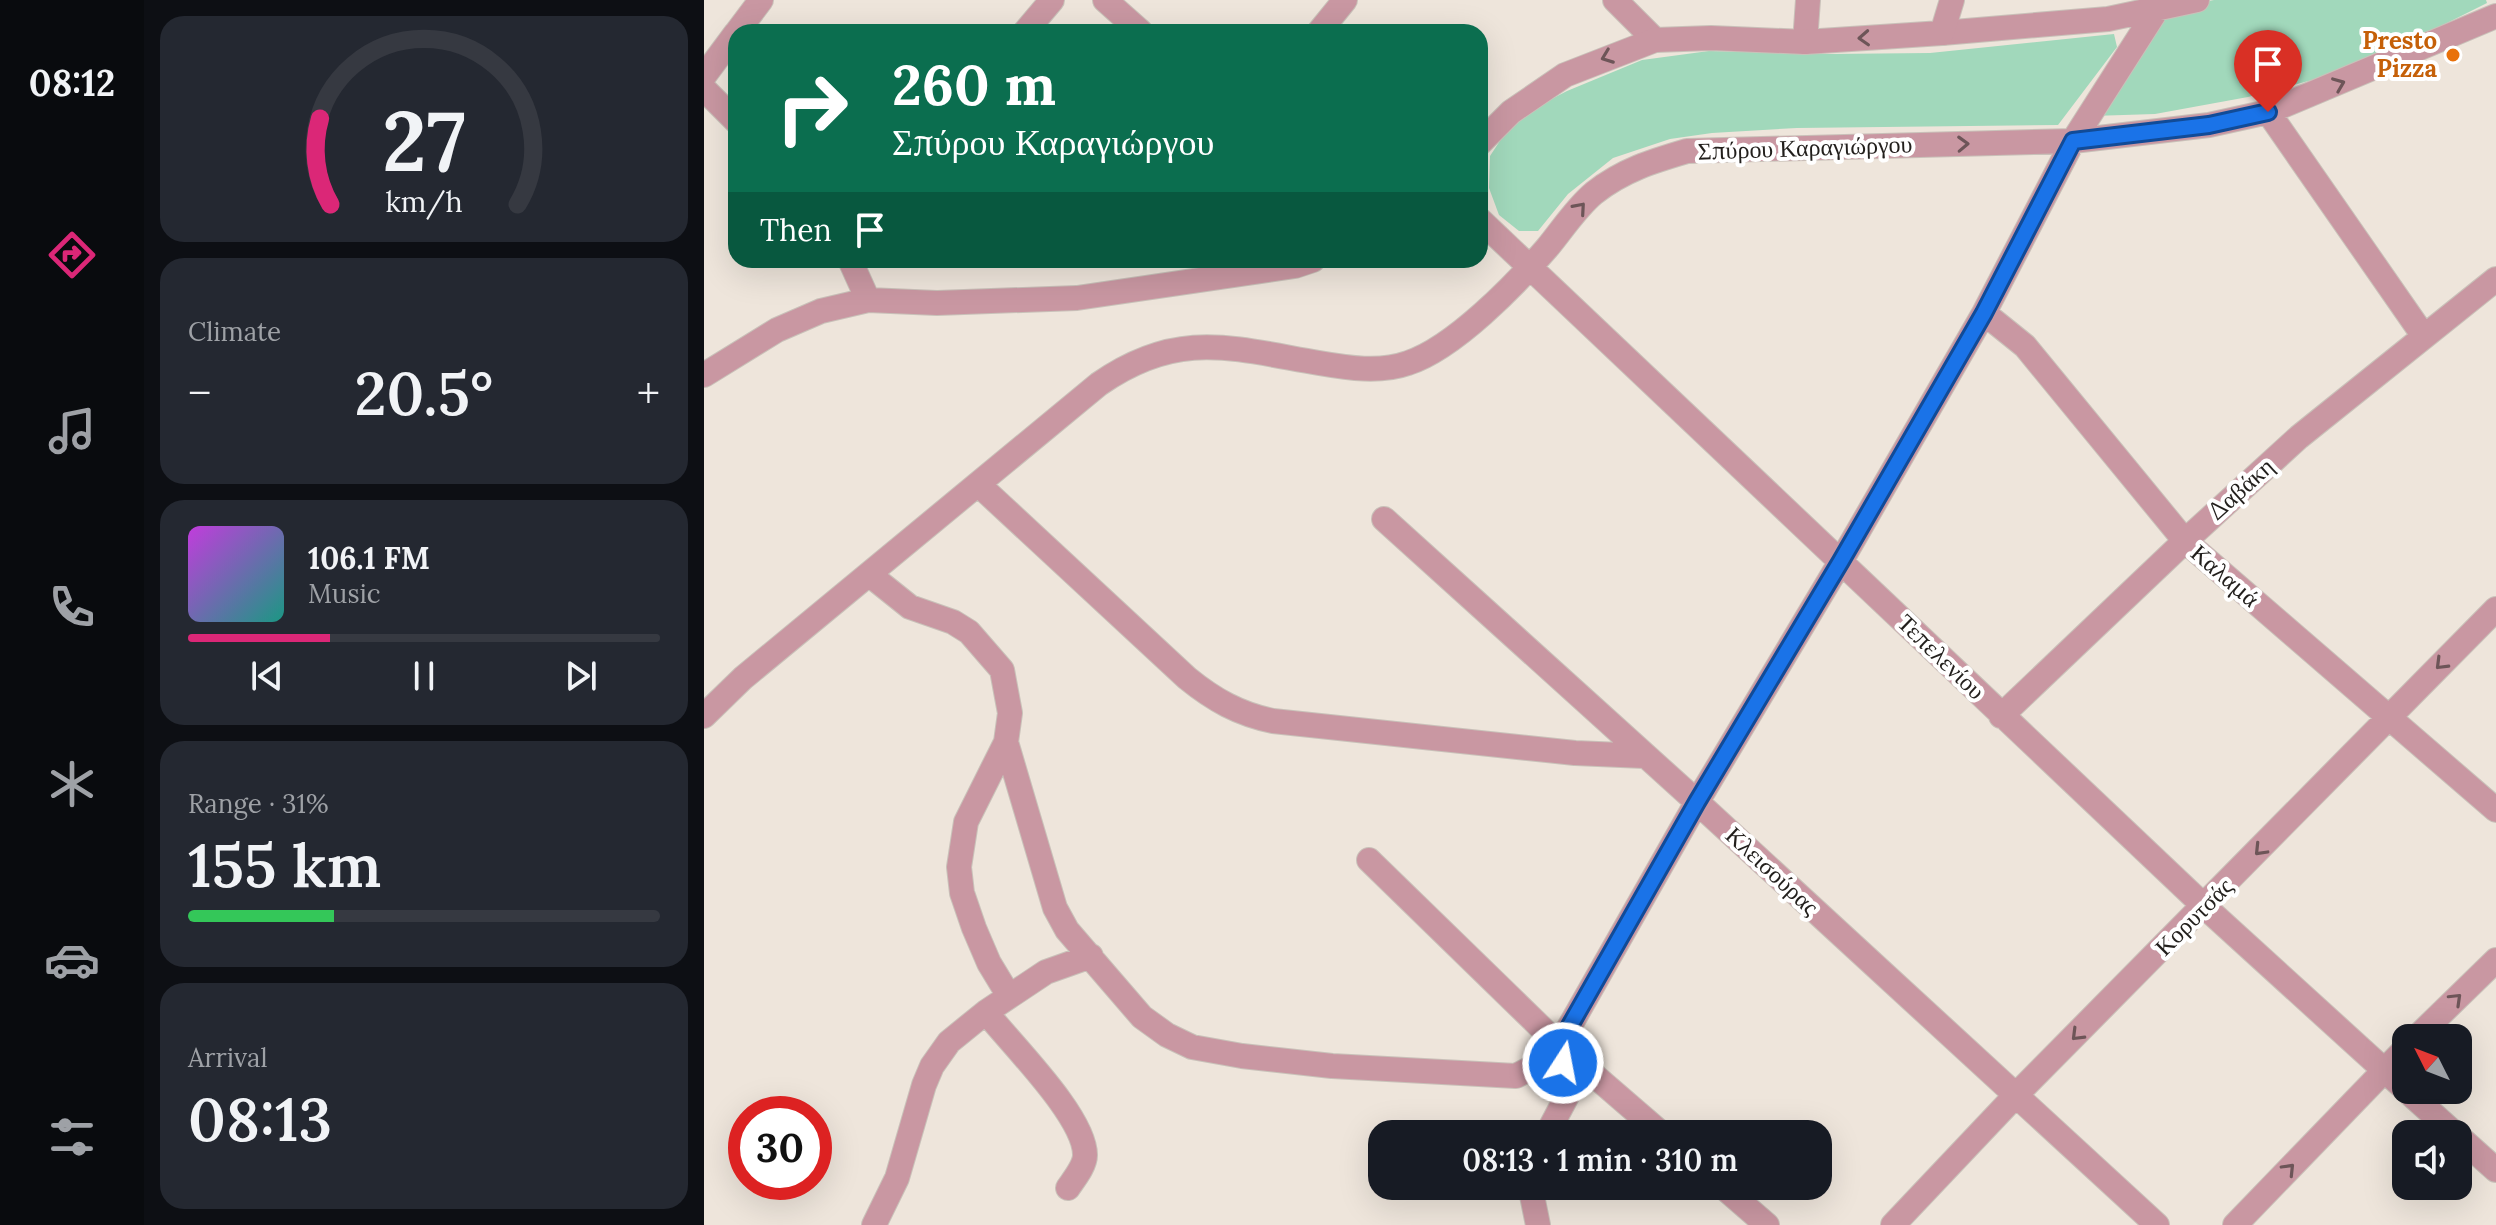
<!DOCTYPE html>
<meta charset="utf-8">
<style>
body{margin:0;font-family:Lora,serif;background:#242831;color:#f1f3f6;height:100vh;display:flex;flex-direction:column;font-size:30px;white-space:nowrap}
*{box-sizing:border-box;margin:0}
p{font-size:26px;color:#9ea1a6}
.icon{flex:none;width:44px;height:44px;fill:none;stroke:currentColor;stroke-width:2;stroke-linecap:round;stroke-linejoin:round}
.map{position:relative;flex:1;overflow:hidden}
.drawer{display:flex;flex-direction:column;gap:16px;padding:16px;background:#0d0f14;width:560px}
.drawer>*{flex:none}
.banner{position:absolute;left:24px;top:24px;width:760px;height:244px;border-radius:24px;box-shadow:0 8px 32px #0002;background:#0b6e4f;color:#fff;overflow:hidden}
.needle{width:52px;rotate:312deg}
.fabs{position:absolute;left:1688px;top:1024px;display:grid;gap:16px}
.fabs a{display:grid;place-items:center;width:80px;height:80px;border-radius:16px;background:#171b24;box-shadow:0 8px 32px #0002;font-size:40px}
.speed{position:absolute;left:24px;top:1096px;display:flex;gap:16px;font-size:40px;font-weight:700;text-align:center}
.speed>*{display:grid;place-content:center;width:104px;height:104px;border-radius:50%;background:#171b24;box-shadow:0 8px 32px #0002;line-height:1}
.speed .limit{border:12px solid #d22;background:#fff;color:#111}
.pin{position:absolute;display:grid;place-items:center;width:68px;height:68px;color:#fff;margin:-82px -34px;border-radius:50% 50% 50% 0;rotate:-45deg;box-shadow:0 0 8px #0007}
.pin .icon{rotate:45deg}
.me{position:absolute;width:88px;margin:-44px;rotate:11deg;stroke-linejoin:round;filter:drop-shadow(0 0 6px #0008)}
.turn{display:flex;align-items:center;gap:28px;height:168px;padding:0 32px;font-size:36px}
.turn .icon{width:104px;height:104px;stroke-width:2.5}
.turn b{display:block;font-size:56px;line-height:68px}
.then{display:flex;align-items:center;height:76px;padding:0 32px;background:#0003;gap:16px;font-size:30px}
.big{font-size:60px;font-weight:600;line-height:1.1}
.drawer .card{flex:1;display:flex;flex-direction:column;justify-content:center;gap:12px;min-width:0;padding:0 28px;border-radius:24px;background:#242831}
.drawer .dial{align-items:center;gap:0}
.dial svg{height:208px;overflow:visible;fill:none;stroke:#363941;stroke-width:7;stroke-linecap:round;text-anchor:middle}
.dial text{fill:#f1f3f6;stroke:none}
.song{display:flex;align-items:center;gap:24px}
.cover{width:96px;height:96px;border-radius:12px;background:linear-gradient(135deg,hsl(290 70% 55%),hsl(170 70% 35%))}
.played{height:8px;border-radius:4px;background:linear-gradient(90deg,#db2777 30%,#363941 30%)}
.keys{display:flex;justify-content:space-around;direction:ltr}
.heat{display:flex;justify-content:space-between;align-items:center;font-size:44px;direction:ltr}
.charge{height:12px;border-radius:6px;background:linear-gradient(90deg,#34c759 31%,#363941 0)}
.trip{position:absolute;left:664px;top:1120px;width:464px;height:80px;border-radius:24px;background:#171b24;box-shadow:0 8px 32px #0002;font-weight:600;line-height:80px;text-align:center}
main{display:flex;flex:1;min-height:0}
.tab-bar{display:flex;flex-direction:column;width:144px;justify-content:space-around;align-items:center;background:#090b0e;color:#9ea1a6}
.tab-bar .icon{width:56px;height:56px}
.tab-bar .current{color:#db2777}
.tab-bar b{font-size:36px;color:#f1f3f6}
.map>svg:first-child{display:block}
.green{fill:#a1d8bb}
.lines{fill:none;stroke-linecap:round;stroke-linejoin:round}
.minor-casing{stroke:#c9c1b9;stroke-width:26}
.tertiary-casing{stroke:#c9c1b9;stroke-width:26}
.minor{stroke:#c997a2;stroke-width:24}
.tertiary{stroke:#c997a2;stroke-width:24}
.oneway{stroke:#6d5558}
.route-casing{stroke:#114b97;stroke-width:20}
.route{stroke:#1a73e8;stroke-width:14}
.food-dot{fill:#e8710a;stroke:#fff;stroke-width:3}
.labels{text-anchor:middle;stroke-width:8;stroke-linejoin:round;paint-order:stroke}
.food-label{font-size:24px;font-weight:bold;fill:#c56008;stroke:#fff;text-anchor:end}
.street-label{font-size:24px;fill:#221f1c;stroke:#fff}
</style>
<main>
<nav class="tab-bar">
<b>08:12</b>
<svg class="icon current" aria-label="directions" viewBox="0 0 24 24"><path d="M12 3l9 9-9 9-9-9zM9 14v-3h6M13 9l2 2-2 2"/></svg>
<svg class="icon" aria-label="music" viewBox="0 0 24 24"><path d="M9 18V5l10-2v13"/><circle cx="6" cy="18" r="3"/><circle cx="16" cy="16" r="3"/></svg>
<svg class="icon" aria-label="phone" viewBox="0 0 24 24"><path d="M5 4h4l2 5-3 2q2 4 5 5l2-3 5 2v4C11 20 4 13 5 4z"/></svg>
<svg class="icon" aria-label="climate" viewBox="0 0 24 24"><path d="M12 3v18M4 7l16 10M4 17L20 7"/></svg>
<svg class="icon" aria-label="car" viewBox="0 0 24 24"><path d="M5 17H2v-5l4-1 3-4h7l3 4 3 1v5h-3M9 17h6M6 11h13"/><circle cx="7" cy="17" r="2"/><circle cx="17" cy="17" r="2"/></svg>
<svg class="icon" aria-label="filters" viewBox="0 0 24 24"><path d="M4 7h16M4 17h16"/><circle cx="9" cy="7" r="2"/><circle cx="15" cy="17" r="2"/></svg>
</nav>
<section class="drawer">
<div class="card dial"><svg viewBox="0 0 100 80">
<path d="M14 69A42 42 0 1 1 86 69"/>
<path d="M14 69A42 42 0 0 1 10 36" stroke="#db2777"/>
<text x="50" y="56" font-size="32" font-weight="700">27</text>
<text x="50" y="72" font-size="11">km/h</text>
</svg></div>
<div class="card"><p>Climate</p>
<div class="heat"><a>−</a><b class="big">20.5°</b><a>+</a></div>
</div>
<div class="card">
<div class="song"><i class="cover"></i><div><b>106.1 FM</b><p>Music</p></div></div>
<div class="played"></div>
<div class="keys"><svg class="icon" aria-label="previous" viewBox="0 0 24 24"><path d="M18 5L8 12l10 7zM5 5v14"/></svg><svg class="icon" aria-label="pause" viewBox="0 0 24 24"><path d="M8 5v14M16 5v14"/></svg><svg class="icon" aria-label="next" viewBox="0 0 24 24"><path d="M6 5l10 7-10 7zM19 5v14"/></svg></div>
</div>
<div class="card"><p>Range · 31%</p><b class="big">155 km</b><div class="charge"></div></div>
<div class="card"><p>Arrival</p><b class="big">08:13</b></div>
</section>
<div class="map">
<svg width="1792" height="1225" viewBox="0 0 1792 1225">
<rect width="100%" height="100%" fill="#eee5db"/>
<path class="green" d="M 1510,0 L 1782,0 L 1783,3 L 1653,68 L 1544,97 L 1451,114 L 1388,116 L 1461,9 Z
M 1410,34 L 1413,47 L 1354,125 L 1093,128 L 1008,133 L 966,139 L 909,158 L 864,194 L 834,231 L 815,231 L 795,215 L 785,188 L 786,156 L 811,118 L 863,91 L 938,60 L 1005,51 L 1125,54 L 1226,53 Z"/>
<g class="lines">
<g class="minor-casing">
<path id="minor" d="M 401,0 L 437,32
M 911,0 L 951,40
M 33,32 L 57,0
M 321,32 L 348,0
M 615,32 L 641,0
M 1238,33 L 1404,19 L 1493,0
M 1101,42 L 1104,0
M 0,76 L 32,33
M 1564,112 L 1719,335
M 776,220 L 1501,907 L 1702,1090
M 1280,313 L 1321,346 L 1481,541 L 1792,810
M 275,485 L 483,678 C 510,700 535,714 569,721 L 871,753 L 940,756
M 680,519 L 993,802 L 1453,1225
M 166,575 L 206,607 L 249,622 L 265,632 L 298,670 L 306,713 L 302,742 L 262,822 L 255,867 L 258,893 L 270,928 L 285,963 L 305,996
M 0,716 L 39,678 L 395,384 C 474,329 527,348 615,363 C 644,368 676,373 704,363 C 750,348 811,285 843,248 C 858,230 872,208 890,193 C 919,170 949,161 983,151 L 1369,141 L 1505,125 L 1564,112 L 1792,16
M 1297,716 L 1481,541 L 1595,437 L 1792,279
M 302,742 L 351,908 L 363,930 L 438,1017 L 463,1035 L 488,1047 L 538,1056 L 628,1066 L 812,1076 L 833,1065 L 855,1045 L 665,860
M 282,1012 C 306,1043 381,1116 381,1155 C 381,1166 370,1179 364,1188
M 1712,1038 L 1792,960
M 855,1045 L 958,1134
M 1702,1090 L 1751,1134
M 843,1134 L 863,1096 L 855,1045 L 993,802 L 1137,561 L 1280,313 L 1369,141 L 1459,0
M 1754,1136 L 1792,1170
M 826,1186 L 834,1225
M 1018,1186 L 1063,1225
M 170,1225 L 193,1178 L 220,1085 L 228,1066 L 245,1042 L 282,1012 L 342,972 L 387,956
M 1189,1225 L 1312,1095 L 1792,609
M 1531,1225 L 1702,1048"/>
</g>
<g class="tertiary-casing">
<path id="tertiary" d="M 0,89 L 32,121
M 776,143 L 807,112 L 861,75 L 951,40 L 1007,38 L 1101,42 L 1238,33 L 1248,0
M 146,260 L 164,300
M 0,375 L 73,330 L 117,311 L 164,300 L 233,303 L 373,298 L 591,266 L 609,260"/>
</g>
<use href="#minor" class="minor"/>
<use href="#tertiary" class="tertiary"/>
</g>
<defs><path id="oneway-chevron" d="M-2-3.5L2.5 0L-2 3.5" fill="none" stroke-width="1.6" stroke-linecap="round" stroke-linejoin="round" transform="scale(2)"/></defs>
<g class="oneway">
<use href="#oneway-chevron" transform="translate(1160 38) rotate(177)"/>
<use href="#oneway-chevron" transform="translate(903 57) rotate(159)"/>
<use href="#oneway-chevron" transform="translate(1635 84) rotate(-22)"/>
<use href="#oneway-chevron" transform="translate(1259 144) rotate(-2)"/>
<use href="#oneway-chevron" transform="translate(876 208) rotate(-49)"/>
<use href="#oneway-chevron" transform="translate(1737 664) rotate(135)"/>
<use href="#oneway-chevron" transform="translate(1556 850) rotate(134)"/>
<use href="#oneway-chevron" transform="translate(1752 999) rotate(-44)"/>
<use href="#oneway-chevron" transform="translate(1373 1035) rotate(135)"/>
<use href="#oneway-chevron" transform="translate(1585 1169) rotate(-46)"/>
</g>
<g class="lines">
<g class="route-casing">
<path id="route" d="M 859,1063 L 855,1045 L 993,802 L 1137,561 L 1280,313 L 1369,141 L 1505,125 L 1564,112"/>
</g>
<use href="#route" class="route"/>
</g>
<circle class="food-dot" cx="1749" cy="55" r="8"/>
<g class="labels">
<g class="food-label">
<text x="1733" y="49">Presto<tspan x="1733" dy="28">Pizza</tspan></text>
</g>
<g class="street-label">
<text transform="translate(1101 148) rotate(-2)" y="8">Σπύρου Καραγιώργου</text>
<text transform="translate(1537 489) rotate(-42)" y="8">Δαβάκη</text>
<text transform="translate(1521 576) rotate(41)" y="8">Καλαμά</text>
<text transform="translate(1237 657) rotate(44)" y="8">Τεπελενίου</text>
<text transform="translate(1068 871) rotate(43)" y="8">Κλεισούρας</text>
<text transform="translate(1490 917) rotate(-45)" y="8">Κορυτσάς</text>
</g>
</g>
</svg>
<div class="fabs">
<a><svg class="needle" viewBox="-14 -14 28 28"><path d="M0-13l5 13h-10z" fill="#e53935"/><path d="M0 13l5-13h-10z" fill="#9ea1a6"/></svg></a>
<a><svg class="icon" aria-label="sound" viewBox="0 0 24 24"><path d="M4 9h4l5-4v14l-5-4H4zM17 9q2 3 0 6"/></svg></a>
</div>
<div class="speed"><div class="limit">30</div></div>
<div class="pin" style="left:1564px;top:112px;background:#d93025"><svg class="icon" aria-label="arrive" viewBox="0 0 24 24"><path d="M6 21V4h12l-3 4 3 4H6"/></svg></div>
<svg class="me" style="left:859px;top:1063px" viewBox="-20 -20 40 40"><circle r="17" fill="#1a73e8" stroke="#fff" stroke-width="3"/><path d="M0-11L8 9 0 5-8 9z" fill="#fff"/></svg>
<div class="trip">08:13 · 1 min · 310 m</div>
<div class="banner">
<div class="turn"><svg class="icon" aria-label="right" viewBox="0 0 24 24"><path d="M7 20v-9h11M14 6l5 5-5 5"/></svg><div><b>260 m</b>Σπύρου Καραγιώργου</div></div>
<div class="then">Then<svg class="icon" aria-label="arrive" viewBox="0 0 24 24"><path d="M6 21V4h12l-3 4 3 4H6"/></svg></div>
</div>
</div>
</main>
